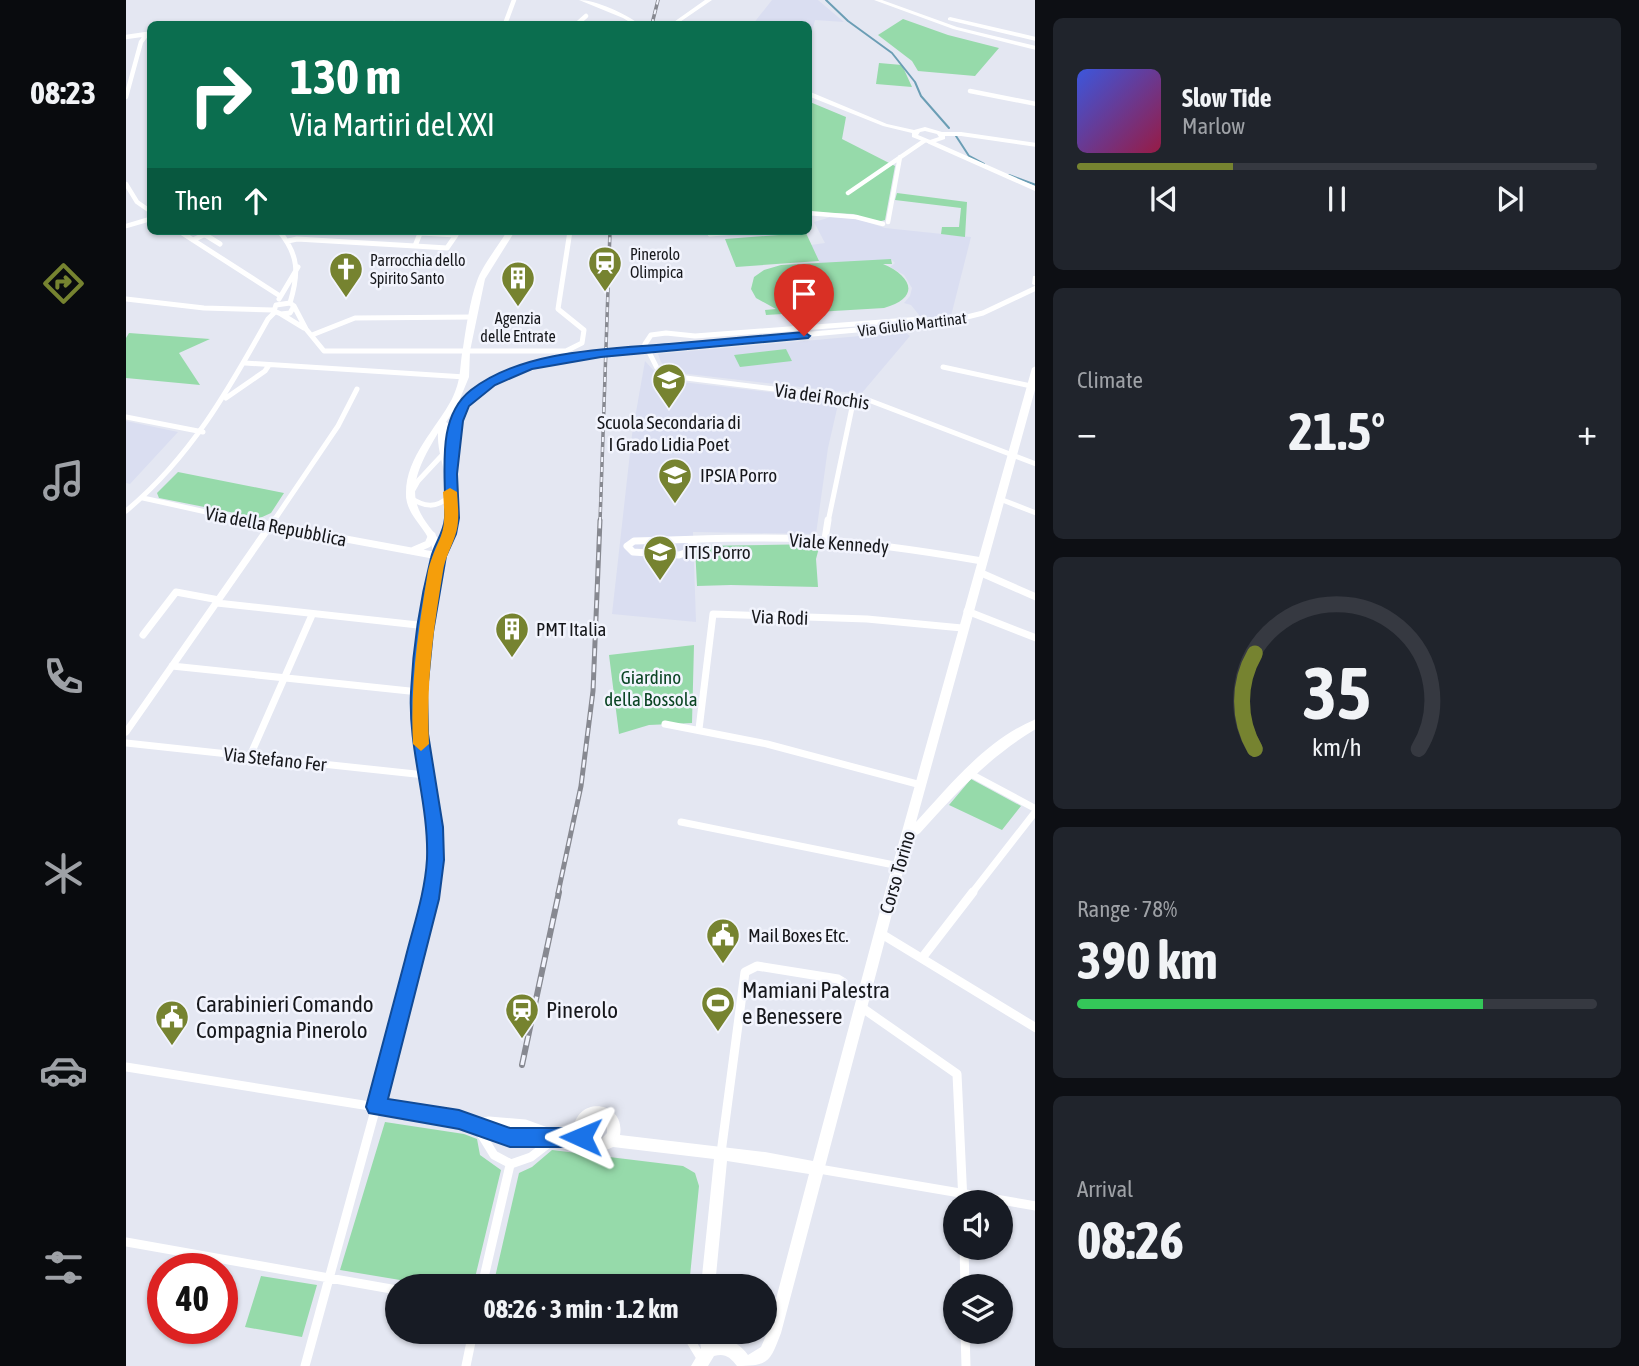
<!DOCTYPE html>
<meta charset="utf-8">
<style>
body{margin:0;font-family:"Asap Condensed",sans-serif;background:#20242c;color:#f1f3f6;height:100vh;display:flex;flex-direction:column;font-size:26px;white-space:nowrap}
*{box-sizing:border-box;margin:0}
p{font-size:23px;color:#9ea1a6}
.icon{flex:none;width:38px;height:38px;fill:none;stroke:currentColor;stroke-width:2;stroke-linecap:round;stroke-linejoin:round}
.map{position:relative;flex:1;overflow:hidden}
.side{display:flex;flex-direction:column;gap:18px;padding:18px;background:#0d0f14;width:604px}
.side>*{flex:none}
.hud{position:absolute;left:21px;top:21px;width:665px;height:214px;border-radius:10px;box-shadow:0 2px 5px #0004;background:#0b6e4f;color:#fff;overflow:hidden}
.tools{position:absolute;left:817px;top:1190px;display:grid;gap:14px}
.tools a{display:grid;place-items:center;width:70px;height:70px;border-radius:50%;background:#171b24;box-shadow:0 2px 5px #0004;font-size:35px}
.speed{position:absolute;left:21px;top:1253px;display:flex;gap:14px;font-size:35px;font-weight:700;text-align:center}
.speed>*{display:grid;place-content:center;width:91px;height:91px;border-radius:50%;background:#171b24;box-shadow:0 2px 5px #0004;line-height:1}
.speed .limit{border:10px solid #d22;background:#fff;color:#111}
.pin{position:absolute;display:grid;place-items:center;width:60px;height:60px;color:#fff;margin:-72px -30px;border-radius:50% 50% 50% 0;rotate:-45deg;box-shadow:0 0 7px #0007}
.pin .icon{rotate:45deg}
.me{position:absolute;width:77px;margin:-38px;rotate:271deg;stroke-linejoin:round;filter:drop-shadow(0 0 5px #0008)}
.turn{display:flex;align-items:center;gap:24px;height:147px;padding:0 28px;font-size:32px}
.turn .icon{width:91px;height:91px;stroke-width:2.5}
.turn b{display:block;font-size:49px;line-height:60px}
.then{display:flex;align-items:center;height:66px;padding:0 28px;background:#0003;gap:14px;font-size:26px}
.big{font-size:52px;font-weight:700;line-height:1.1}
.side .card{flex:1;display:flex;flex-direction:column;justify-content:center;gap:10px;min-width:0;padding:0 24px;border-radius:10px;background:#20242c}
.side .dial{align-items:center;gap:0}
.dial svg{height:182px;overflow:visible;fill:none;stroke:#363941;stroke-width:7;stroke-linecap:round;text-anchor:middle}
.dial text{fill:#f1f3f6;stroke:none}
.song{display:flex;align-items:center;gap:21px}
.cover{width:84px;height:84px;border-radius:10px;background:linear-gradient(135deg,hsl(230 70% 55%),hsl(340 70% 35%))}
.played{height:7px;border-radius:4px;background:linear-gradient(90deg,#768330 30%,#363941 30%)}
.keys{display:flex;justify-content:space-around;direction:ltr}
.heat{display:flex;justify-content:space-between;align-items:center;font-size:38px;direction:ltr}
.charge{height:10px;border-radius:5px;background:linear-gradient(90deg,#34c759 78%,#363941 0)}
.trip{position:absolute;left:259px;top:1274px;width:392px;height:70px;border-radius:35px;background:#171b24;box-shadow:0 2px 5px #0004;font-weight:700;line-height:70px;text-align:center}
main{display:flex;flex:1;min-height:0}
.tab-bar{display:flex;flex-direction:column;width:126px;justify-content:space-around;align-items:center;background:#090b0e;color:#9ea1a6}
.tab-bar .icon{width:49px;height:49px}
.tab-bar .on{color:#768330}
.tab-bar b{font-size:32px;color:#f1f3f6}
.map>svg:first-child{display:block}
.built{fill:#dadef1}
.green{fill:#96daaa}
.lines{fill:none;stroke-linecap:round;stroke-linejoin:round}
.stream{stroke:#6b9eb5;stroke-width:2}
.street-far3{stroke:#fff;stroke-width:4.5}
.street-far2{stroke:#fff;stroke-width:5}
.street-far1{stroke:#fff;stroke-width:7}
.street{stroke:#fff;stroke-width:9}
.secondary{fill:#fff;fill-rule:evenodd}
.primary{fill:#fff;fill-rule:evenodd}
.rail-far2-casing{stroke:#878991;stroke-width:3.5}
.rail-far1-casing{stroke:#878991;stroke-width:5}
.rail-casing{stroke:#878991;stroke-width:6}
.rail-far2{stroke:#f2f4fd;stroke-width:2;stroke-dasharray:5;stroke-linecap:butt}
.rail-far1{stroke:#f2f4fd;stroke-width:2.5;stroke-dasharray:8;stroke-linecap:butt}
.rail{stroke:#f2f4fd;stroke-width:3.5;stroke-dasharray:10;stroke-linecap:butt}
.route{fill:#1a73e8;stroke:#114b97;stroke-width:2}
.slow{fill:#f59e0b}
.labels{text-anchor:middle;stroke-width:5;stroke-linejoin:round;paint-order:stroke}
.far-poi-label{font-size:16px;fill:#16171b;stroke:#f2f4fd;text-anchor:start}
.far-street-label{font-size:16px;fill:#16171b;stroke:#f2f4fd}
.street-label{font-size:19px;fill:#16171b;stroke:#f2f4fd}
.poi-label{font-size:19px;fill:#16171b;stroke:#f2f4fd;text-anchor:start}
.park-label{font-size:19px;fill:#0b4524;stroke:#f2f4fd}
.near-poi-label{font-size:23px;fill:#16171b;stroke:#f2f4fd;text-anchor:start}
</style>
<main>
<nav class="tab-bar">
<b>08:23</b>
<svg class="icon on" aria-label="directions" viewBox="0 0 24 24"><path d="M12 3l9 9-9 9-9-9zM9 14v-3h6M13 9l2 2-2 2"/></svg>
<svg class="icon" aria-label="music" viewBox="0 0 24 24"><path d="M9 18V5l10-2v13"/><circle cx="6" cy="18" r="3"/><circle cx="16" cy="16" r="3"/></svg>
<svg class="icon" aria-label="phone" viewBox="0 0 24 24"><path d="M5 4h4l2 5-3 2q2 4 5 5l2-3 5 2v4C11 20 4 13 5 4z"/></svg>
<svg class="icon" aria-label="climate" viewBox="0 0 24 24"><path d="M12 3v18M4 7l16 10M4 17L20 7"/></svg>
<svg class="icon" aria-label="car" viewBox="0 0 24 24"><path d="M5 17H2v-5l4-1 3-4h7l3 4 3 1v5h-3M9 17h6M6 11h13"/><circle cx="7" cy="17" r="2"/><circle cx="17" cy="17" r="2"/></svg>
<svg class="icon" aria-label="filters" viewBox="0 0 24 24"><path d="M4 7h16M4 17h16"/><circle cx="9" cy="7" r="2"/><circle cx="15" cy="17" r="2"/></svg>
</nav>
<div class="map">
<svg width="910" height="1366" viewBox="0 0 910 1366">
<rect width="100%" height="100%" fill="#e4e7f2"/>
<path class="built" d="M 646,0 L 692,0 L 718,22 L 689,20 L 683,44 L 682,24 L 627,24 Z
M 705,217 L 732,219 L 759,228 L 845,237 L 825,316 L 798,321 L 785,305 L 778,303 L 784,296 L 786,288 L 778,275 L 764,267 L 769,263 L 766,260 L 694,264 L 685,245 L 699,243 L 688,222 Z
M 779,332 L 784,336 L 735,394 L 553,373 L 541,368 L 535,362 L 532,354 Z
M 519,361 L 530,373 L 556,382 L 713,400 L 702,448 L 690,534 L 567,532 L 570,622 L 486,614 L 506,435 Z
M 0,421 L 52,432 L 4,484 L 0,483 Z"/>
<path class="green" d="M 777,19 L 822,35 L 873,48 L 849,76 L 792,71 L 786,61 L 752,35 Z
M 753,63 L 776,65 L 786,87 L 750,84 Z
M 682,96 L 686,98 L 684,102 L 720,117 L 716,139 L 769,166 L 759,220 L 752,222 L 727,214 L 683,212 Z
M 771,193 L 841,202 L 839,237 L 815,234 L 816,227 L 833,227 L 835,208 L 769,200 Z
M 680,233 L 693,261 L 610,267 L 599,239 Z
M 765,259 L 766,264 L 757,264 C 786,276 795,298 758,308 L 640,315 L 639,310 L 650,309 L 630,298 L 625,289 L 628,277 L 638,270 L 655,265 Z
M 3,333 L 84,339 L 53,353 L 74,385 L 0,378 L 0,338 Z
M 660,349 L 666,361 L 614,367 L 608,355 Z
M 52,472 L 158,493 L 145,513 L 134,518 L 33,498 L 31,493 Z
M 694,544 L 690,559 L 692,587 L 605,585 L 571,586 L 569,546 Z
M 568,645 L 566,723 L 523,725 L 493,734 L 483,655 Z
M 845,779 L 895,806 L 876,830 L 823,805 Z
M 259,1122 L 338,1134 L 351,1139 L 354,1155 L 375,1170 L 347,1286 L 310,1286 L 214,1270 Z
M 426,1150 L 557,1166 L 569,1173 L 573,1186 L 563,1286 L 367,1286 L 393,1173 L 406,1167 Z
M 135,1276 L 191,1285 L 176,1337 L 119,1327 Z"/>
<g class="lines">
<path class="stream" d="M 700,0 L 722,21 L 766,53 L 789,82 L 795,96 L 823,128
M 830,136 L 843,156 L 858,164
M 883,175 L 910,185"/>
<path class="street-far3" d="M 268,23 L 271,24
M 379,24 L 388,0
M 451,24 L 460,16
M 0,37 L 21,34 L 15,42 L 0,97
M 844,91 L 910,104
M 804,142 L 910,189
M 0,184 L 11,202 L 24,211
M 722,193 L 798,141
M 682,213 L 730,217 L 757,224
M 762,222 L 774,157
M 0,226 L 24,219"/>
<path class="street-far2" d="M 53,231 L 154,296
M 73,231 L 94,244
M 153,231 C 173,255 173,273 164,303
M 584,234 L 623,231
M 67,240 L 86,231
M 162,241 L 171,239 L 289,246 L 295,231
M 289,246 L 321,248 L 330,235 L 295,233
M 0,299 L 78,308 L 147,310
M 153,299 L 172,267
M 164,303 L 168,306 L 164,313 L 155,314 L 148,311 L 150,305 Z
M 168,306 L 180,329 L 198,351 L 440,351 L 456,343 L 458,330 L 432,309 L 444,231
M 155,314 L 178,328
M 796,319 L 569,336 L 540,333 L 525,335 L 519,344 L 531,368 L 552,377 L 745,401 L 910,464
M 186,335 L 229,318 L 346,317
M 119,363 L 339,377
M 817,367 L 905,386
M 100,398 L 139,371 L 143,365
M 0,417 L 77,432
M 320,451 L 292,481 L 283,497 C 298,507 310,509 324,496
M 324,467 L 326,442 L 337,405 L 364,383 L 403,365 L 475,353 L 821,322 L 857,313 L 910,288
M 17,498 L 125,522
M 874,499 L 910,513
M 0,511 C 64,458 102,391 142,319 L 149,312
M 147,522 L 212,426 L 231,389
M 702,522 L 728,398"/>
<path class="street-far1" d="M 117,520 L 312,556
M 699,539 L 702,520
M 569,540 L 559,553 L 553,555 L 507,552 L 501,546 L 508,541 C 565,540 623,536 680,539 C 739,542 798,551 856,561
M 288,550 L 302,544 L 306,535
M 853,572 L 910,597
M 91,603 L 301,626
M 841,611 L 910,638
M 17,635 L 50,592 L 93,600
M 46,666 L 293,692
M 539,724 L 641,744 L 795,785
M 573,729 L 587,614 L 741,619 L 836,628
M 0,732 L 148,520
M 0,743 L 299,775
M 124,756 L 186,615
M 843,773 L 910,809
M 555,822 L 773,866
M 846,893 L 910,811"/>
<path class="street" d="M 754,933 L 910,1028
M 796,958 L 847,892
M 735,1007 L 831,1074 L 837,1202
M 0,1067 L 250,1107 L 179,1366
M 363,1121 L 399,1124 L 432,1136 L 405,1157 L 385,1164 L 368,1155 L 349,1124 Z
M 595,1153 L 619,972 L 631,966 L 712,979 L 717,982 L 718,989 L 738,996
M 693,1169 L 910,1206
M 0,1242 L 271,1290
M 838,1248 L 839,1286
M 356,1286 L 384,1165
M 537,1332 L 563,1338 L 575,1358
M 839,1332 L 840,1366
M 340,1366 L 347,1332"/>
<path class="secondary" d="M 453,0 C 470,0 500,14 513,24 L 507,24 L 497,18 Z
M 579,0 L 586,0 L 551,24 L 545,24 Z
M 682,91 L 761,124 L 788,130 L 799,127 L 816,132 L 835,132 L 910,143 L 910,147 L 835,136 L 819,136 L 819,139 L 804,144 L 786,137 L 786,133 L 757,126 L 682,96 ZM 799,131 L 811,134 L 813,137 L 804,140 L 792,135 L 794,132 Z
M 381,231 L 389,231 L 359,279 L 344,351 L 343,377 L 331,406 L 320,422 L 323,424 L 321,443 L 330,482 L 330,514 L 326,534 L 317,555 L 303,643 L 298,709 L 300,748 L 315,830 L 315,863 L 311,893 L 298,954 L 258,1102 L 333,1113 L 384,1132 L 447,1131 C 450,1094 500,1101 494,1135 L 639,1152 L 687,1161 L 759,892 L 906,368 L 910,366 L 910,386 L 790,822 C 824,785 861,739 910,719 L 910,729 C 864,756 829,794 794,833 L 786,838 L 655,1333 C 644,1362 643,1366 611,1366 C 604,1357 599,1353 588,1356 L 582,1366 L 565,1366 L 575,1349 L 573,1332 L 587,1332 L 589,1340 C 603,1338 614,1344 622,1355 L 635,1347 L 641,1333 L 683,1174 L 601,1161 L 589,1286 L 575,1286 L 588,1159 L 487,1147 C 474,1154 463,1154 452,1143 L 384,1144 L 333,1125 L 250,1113 L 245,1111 L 243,1107 C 263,1027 297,942 303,860 C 307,810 287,762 288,713 C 288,676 294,639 300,602 C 302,587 307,570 307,555 C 307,531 279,518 280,493 C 280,457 310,429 326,399 C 336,378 333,369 337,348 C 340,328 344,300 351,281 C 356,266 373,245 381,231 ZM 312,433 C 311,450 318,466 320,482 C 324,503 320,523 314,542 C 308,531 298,522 293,510 C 281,484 299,455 312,433 ZM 467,1119 L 475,1119 L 481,1124 L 481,1133 L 475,1139 L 467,1139 L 461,1133 L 461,1124 Z
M 907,276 L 910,276 L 910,286 L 906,284 Z"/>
<path class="primary" d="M 748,0 L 756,0 L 831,27 L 910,46 L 910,50 L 827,29 Z
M 824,17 L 910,37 L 910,41 L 822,20 L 822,18 Z"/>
<g class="rail-far2-casing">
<path id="rail-far2" d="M 526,24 L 532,0
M 474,522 L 484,231"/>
</g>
<g class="rail-far1-casing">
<path id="rail-far1" d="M 432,893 L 455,786 L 467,691 L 474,520"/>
</g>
<g class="rail-casing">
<path id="rail" d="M 396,1065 L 433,892"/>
</g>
<use href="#rail-far2" class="rail-far2"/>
<use href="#rail-far1" class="rail-far1"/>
<use href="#rail" class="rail"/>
</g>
<path class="route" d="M 678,332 L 684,336 L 682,338 L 475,357 L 406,369 L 369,385 L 343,406 L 337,421 L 331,474 L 333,518 L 330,534 L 320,556 L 307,632 L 301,692 L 302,734 L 317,827 L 318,860 L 313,899 L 262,1099 L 333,1110 L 384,1128 L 455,1128 L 463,1130 L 466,1137 L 463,1144 L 455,1147 L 384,1147 L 333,1129 L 243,1113 L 240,1107 C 253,1058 266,1009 279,960 C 287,927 299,894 301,859 C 303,803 282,749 285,692 C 287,649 294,601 305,558 C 308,544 318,533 319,518 C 321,477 308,419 345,390 C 396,350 481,349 543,344 C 588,340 633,336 678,332 Z"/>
<path class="slow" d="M 324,488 L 331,492 C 332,507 334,522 329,536 C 325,548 319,558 317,571 C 307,632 300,683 303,744 L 295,751 L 287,744 C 284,683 292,632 302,571 C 305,558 310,548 315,536 C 320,522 318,507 317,492 Z"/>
<defs>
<g id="station-pin" transform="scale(1.75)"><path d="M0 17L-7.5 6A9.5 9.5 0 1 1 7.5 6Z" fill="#768330" stroke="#f2f4fd"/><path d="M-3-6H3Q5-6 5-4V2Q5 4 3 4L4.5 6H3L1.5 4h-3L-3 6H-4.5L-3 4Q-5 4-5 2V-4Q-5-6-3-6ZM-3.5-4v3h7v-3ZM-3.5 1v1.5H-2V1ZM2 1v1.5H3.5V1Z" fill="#fff"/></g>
<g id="church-pin" transform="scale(1.75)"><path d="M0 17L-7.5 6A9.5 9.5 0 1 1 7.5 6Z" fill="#768330" stroke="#f2f4fd"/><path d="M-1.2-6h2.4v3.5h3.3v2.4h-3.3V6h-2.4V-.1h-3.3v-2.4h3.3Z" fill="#fff"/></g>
<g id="building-pin" transform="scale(1.75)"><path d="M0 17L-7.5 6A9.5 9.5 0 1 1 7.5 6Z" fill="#768330" stroke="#f2f4fd"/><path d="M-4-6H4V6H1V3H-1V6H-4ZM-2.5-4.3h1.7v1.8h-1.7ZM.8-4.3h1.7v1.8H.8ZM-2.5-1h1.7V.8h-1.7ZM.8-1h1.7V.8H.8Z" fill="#fff"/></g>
<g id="school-pin" transform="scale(1.75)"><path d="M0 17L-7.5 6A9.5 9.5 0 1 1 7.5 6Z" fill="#768330" stroke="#f2f4fd"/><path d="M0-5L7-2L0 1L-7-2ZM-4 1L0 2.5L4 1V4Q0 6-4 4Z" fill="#fff"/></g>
<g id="civic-pin" transform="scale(1.75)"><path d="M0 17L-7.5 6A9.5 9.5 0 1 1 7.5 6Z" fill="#768330" stroke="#f2f4fd"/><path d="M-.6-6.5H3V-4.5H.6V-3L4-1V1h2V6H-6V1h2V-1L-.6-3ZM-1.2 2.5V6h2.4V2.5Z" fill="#fff"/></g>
<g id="stadium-pin" transform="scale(1.75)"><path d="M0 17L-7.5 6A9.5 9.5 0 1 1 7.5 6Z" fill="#768330" stroke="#f2f4fd"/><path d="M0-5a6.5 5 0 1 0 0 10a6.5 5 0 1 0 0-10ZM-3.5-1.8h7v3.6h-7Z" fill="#fff"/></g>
</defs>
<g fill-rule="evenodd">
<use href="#station-pin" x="479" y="263"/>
<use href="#church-pin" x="220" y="269"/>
<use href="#building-pin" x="392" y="278"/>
<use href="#school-pin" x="543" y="380"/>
<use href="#school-pin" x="549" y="475"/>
<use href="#school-pin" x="534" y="552"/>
<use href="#building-pin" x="386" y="629"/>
<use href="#civic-pin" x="597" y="935"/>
<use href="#stadium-pin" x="592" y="1003"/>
<use href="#station-pin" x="396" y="1010"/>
<use href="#civic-pin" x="46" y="1017"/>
</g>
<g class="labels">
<g class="far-poi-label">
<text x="504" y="260">Pinerolo<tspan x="504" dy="18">Olimpica</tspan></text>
<text x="244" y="266">Parrocchia dello<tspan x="244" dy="18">Spirito Santo</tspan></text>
<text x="392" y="324" text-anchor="middle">Agenzia<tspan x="392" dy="18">delle Entrate</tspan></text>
</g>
<g class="far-street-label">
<text transform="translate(786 324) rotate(-7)" y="6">Via Giulio Martinat</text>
</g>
<g class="street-label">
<text transform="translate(696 396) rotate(8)" y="7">Via dei Rochis</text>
<text transform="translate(150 526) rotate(11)" y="7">Via della Repubblica</text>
<text transform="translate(713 543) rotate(4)" y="7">Viale Kennedy</text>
<text transform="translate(654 617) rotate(2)" y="7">Via Rodi</text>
<text transform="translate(149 759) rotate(6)" y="7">Via Stefano Fer</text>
<text transform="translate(771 872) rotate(-74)" y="7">Corso Torino</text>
</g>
<g class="poi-label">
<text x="543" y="429" text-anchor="middle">Scuola Secondaria di<tspan x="543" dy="22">I Grado Lidia Poet</tspan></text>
<text x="574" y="482">IPSIA Porro</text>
<text x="558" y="559">ITIS Porro</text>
<text x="410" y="636">PMT Italia</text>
<text x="622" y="942">Mail Boxes Etc.</text>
</g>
<g class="park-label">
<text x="525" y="684">Giardino<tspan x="525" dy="22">della Bossola</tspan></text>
</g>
<g class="near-poi-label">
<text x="616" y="998">Mamiani Palestra<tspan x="616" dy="26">e Benessere</tspan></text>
<text x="70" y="1012">Carabinieri Comando<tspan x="70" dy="26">Compagnia Pinerolo</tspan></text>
<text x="420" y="1018">Pinerolo</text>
</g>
</g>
</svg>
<div class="tools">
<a><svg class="icon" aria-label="sound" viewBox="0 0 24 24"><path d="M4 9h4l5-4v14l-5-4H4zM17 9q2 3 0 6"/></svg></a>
<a><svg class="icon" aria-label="layers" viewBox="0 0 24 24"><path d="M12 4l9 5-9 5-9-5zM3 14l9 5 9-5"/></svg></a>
</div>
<div class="speed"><div class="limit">40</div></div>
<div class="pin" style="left:678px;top:336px;background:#d93025"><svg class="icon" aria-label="arrive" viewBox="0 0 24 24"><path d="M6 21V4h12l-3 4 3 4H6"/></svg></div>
<svg class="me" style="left:455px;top:1137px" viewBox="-20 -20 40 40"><path d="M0-17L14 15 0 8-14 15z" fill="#1a73e8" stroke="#fff" stroke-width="4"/></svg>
<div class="trip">08:26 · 3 min · 1.2 km</div>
<div class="hud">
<div class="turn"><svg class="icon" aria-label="right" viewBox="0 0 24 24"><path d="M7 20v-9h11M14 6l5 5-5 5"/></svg><div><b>130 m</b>Via Martiri del XXI</div></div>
<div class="then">Then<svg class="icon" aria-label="ahead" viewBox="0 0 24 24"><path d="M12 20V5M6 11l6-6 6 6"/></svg></div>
</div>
</div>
<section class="side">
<div class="card">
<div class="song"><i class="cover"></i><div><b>Slow Tide</b><p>Marlow</p></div></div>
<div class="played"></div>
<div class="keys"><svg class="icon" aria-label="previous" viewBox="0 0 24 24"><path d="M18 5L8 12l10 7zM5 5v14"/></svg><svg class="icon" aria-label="pause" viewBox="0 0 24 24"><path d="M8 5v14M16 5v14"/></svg><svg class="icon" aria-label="next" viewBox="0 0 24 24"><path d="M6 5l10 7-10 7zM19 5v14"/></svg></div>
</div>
<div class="card"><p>Climate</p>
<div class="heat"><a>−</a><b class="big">21.5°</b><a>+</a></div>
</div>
<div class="card dial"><svg viewBox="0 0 100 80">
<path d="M14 69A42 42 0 1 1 86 69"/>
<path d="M14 69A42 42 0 0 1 14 27" stroke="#768330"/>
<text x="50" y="56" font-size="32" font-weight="700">35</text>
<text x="50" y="72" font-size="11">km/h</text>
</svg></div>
<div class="card"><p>Range · 78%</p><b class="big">390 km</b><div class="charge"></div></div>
<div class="card"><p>Arrival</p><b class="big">08:26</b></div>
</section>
</main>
